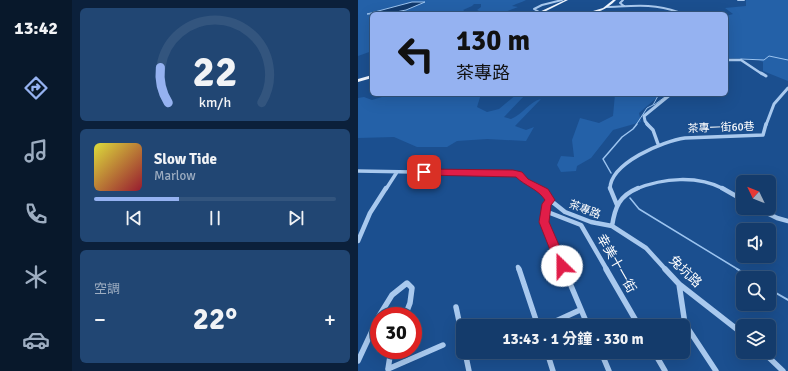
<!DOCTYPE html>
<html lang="zh-TW">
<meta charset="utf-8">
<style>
body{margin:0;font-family:Signika,"Noto Sans TC",sans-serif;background:#214673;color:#f1f3f6;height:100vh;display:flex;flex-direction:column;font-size:15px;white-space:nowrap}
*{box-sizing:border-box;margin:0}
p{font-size:13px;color:#9dadc1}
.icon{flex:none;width:22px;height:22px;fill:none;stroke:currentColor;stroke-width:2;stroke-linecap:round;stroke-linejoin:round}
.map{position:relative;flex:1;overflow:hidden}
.side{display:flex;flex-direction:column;gap:8px;padding:8px;background:#0b203b;width:286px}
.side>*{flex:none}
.guide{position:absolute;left:12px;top:12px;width:358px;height:84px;border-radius:6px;box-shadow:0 4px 16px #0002,0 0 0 1px #33557e;background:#95b2f1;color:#111;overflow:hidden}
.needle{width:26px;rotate:313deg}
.fabs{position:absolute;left:378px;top:175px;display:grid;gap:8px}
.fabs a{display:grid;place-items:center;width:40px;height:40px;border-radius:6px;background:#143b6b;box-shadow:0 4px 16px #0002,0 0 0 1px #33557e;font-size:20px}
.speed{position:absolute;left:12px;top:307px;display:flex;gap:8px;font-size:20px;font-weight:700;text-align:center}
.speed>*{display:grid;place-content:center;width:52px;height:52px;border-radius:50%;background:#143b6b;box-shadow:0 4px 16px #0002,0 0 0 1px #33557e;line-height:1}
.speed .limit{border:6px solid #d22;background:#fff;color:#111}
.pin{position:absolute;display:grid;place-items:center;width:34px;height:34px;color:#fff;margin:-17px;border-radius:8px;box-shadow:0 2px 6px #0006}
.me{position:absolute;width:44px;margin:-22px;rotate:337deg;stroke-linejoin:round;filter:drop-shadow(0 0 3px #0008)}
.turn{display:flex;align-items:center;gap:14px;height:84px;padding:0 20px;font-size:18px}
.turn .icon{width:52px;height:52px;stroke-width:2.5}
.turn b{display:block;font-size:28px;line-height:34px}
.big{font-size:30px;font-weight:700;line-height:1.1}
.side .tile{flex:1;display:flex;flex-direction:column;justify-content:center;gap:6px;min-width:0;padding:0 14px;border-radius:6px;background:#214673}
.side .dial{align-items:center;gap:0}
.dial svg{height:104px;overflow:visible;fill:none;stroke:#33557e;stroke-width:7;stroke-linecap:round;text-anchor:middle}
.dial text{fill:#f1f3f6;stroke:none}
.song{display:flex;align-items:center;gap:12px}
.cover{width:48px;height:48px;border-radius:6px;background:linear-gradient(135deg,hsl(60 70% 55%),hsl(350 70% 35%))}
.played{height:4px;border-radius:2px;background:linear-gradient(90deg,#95b2f1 35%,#33557e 35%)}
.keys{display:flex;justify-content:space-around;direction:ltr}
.heat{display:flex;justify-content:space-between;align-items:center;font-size:22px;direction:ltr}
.trip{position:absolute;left:98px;top:319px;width:234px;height:40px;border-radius:6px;background:#143b6b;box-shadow:0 4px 16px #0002,0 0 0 1px #33557e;font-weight:700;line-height:40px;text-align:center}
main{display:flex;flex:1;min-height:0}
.tab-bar{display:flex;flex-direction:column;width:72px;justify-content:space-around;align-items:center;background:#08182b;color:#9dadc1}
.tab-bar .icon{width:28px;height:28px}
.tab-bar .current{color:#95b2f1}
.tab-bar b{font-size:18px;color:#f1f3f6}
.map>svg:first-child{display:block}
.green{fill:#2461a8}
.water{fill:#123a6d;stroke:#9cc4f0}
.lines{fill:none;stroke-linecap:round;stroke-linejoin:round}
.stream-far2{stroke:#9cc4f0;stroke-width:1}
.stream-far1{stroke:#9cc4f0;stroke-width:1.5}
.stream{stroke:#9cc4f0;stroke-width:2}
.minor-far5{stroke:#a9c9ee;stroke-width:2}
.minor-far4{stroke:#a9c9ee;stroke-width:2.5}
.minor-far3{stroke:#a9c9ee;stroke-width:3}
.minor-far2{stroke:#a9c9ee;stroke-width:3.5}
.minor-far1{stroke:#a9c9ee;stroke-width:4.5}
.minor{stroke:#a9c9ee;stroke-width:5.5}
.primary{fill:#f0f6ff;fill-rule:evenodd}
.route{fill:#e11d48;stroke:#92132f}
.labels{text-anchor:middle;stroke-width:4;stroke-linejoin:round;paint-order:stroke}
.street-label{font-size:11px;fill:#fff;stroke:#1b4f8f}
.near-street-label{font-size:13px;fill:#fff;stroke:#1b4f8f}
</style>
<main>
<nav class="tab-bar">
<b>13:42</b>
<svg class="icon current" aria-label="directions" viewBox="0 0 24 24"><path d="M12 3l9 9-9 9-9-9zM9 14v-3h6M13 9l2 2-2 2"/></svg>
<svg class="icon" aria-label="music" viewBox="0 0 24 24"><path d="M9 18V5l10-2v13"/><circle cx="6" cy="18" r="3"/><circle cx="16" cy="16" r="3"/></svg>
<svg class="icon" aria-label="phone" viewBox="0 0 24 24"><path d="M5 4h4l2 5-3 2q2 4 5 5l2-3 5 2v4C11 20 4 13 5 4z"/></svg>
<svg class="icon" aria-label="climate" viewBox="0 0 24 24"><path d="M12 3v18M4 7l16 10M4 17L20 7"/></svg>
<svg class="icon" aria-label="car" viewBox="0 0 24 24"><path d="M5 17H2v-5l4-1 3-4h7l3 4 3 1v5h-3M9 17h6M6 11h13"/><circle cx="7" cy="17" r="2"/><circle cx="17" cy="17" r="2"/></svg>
</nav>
<section class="side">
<div class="tile dial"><svg viewBox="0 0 100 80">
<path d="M14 69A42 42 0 1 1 86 69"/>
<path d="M14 69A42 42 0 0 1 8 42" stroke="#95b2f1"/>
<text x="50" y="56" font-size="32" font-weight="700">22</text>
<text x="50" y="72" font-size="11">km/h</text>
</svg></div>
<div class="tile">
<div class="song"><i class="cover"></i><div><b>Slow Tide</b><p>Marlow</p></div></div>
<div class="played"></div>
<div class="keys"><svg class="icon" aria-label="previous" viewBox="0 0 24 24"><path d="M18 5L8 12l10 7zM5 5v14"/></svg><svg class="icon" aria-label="pause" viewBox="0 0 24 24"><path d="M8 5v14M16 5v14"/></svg><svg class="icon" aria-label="next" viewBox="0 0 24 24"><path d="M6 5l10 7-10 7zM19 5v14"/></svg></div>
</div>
<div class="tile"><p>空調</p>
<div class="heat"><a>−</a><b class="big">22°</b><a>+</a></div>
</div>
</section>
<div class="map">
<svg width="430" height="371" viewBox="0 0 430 371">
<rect width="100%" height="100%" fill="#1b4f8f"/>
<path class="green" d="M 0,0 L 168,0 C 163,3 159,3 154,6 L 160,7 C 144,13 135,18 119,10 L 123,7 L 123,4 L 116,4 L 114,6 L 105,10 L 110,14 L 14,14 L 14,51 L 0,56 Z
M 388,0 L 430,0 L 430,81 L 405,71 L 405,62 L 398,59 L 368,58 L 368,16 L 375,14 L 367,8 L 388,6 Z
M 34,94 L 123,94 L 119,107 L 129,112 L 141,109 L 159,94 L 168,94 L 146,117 L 153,119 C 164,115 172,101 183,99 L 157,126 L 168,130 L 176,127 L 168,141 L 129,139 L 99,141 L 89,147 L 59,147 L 36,137 L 0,138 L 0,98 L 6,97 L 14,100 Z
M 257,94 L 303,94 L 281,113 L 283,122 L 255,130 L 233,158 L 219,166 L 218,171 L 203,172 L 199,165 L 203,156 L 216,157 L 214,140 L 222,118 L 241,123 L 255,116 Z"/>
<path class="water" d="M 54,2 L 67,2 L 48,10 L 28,14 L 9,14 Z"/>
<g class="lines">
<path class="stream-far2" d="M 383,59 L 406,60 L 411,56 L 430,60
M 296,105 L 311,94
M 278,125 L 289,108 L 295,105 L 301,94"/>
<path class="stream-far1" d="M 253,173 L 245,159 L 264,137 L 275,129 L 279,124
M 272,198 L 281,209 L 381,270"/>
<path class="stream" d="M 379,269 L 394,278
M 411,289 L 430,300"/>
<path class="minor-far5" d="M 265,0 L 262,3 L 266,6
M 380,0 L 386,0
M 249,7 C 275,6 295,3 320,12 L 319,14
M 183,13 L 176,9 L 184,5 L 204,0"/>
<path class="minor-far4" d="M 368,60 L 383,60 L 404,74"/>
<path class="minor-far3" d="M 403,73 L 408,76
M 290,125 L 287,121 L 286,116 L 313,94
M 408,125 L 416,104 L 430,88"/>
<path class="minor-far2" d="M 289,124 L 295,130 L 300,144
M 0,171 L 161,174 L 167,181 L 182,189
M 28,189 L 39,172
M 252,189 C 252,163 305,141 327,138 L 405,135 L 408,124
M 278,189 C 305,178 339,175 366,189"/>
<path class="minor-far1" d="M 180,188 L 186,191 L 192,200 L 207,212 L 233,222 L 254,226 L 288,248 L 308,270
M 252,188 L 259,205
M 364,188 L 385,200
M 192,200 C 176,216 199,253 206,270
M 399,208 L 419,218 L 430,221
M 187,211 L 223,225 L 249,270
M 254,226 C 257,207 261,196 280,188
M 0,241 L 12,213 L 28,188
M 160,267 L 161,270"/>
<path class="minor" d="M 161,269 L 180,326
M 206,269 L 230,326
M 248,269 L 281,326
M 307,269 L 321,284 L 385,334
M 321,284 L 327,324 L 358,371
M 98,307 L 105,340
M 21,316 L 34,295 L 49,283 L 54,288 L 52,303 L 47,316
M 187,326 L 222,310
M 107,352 L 111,371
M 189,352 L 195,371
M 243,352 L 251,371
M 296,352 L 307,371
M 405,352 L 425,371
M 0,361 L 21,316
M 30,369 L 85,345
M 30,369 L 33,350"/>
<path class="primary" d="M 207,0 L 210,0 L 182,14 L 177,14 Z
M 255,0 L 258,0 C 249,9 239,14 225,14 L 245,8 Z
M 14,75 L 14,78 L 0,82 L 0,79 Z"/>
</g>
<path class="route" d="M 66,169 L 155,170 L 164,172 L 170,179 L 190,189 L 197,200 L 193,205 L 191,222 L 210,266 L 208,270 L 204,271 L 200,270 L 181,222 L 184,204 L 187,200 C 180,189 167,186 158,177 L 66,175 L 62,172 Z"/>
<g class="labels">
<g class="street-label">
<text transform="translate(363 127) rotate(-2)" y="4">茶專一街60巷</text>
<text transform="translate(227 209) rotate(20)" y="4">茶專路</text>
</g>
<g class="near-street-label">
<text transform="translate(259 263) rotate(60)" y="5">幸美十一街</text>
<text transform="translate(328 271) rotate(44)" y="5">兔坑路</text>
</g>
</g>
</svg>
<div class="fabs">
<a><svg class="needle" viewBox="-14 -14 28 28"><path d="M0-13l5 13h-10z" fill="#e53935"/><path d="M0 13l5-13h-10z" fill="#9dadc1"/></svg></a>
<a><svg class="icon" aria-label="sound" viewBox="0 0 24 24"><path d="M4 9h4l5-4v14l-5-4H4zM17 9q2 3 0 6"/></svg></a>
<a><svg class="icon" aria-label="search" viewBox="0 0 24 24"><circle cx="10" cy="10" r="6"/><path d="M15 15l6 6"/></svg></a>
<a><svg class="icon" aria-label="layers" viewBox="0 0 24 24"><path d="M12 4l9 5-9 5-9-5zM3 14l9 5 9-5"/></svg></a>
</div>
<div class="speed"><div class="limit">30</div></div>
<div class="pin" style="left:66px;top:172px;background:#d93025"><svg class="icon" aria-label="arrive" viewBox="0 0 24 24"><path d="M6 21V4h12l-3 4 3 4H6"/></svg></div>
<svg class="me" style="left:204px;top:266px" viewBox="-20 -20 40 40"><circle r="19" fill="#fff"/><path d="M0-13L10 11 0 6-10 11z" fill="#e11d48"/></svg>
<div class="trip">13:43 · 1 分鐘 · 330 m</div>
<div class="guide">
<div class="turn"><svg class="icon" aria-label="left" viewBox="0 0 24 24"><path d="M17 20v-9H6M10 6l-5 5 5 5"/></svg><div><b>130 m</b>茶專路</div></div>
</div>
</div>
</main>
